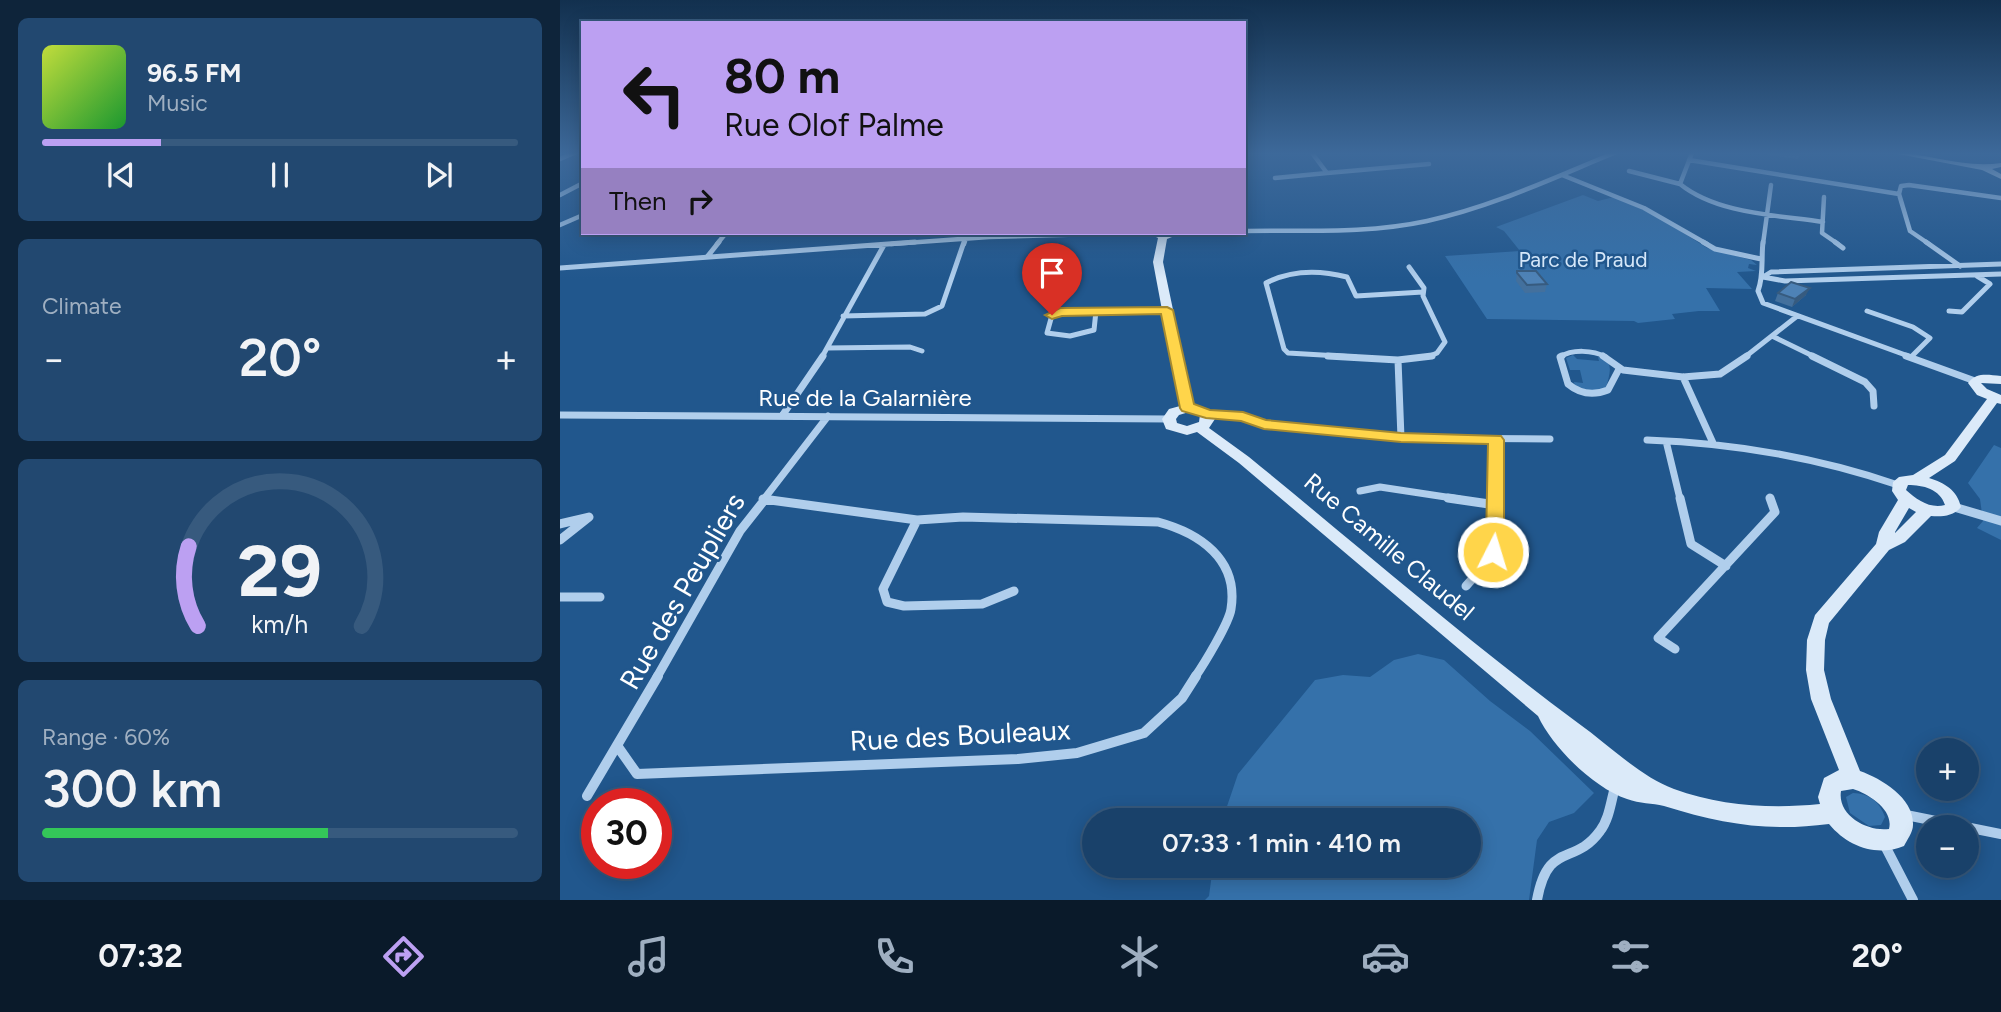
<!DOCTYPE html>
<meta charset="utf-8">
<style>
body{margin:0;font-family:Figtree,sans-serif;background:#224870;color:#f1f3f6;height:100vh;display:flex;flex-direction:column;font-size:26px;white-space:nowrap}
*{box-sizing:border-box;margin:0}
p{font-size:23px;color:#9fafc1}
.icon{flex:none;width:38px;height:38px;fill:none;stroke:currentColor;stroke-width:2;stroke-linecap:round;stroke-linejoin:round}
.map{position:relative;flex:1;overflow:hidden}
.side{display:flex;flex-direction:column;gap:18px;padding:18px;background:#0e243a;width:560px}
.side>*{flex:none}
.banner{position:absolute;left:21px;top:21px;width:665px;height:214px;border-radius:0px;box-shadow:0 4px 18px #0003,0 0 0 2px #375a7e;background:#bca0f2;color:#111;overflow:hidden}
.buttons{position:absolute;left:1356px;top:738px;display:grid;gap:14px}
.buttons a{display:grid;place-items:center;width:63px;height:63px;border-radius:50%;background:#19416a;box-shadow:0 4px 18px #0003,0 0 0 2px #375a7e;font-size:35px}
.speed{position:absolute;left:21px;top:788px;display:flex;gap:14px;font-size:35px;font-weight:700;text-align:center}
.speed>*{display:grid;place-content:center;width:91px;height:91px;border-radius:50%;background:#19416a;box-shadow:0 4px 18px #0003,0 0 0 2px #375a7e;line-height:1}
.speed .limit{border:10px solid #d22;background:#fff;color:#111}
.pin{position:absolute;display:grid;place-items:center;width:60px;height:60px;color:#fff;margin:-72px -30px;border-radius:50% 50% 50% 0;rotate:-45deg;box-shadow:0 0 7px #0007}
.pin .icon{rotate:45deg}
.me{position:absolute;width:77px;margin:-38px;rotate:5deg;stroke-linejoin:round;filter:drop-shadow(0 0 5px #0008)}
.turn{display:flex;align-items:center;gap:24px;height:147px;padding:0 28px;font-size:32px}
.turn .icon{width:91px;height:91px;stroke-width:2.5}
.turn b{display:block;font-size:49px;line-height:60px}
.then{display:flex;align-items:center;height:66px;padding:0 28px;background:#0003;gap:14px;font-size:26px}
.big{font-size:52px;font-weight:600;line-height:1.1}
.side .widget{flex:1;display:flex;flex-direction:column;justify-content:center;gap:10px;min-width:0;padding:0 24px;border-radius:10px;background:#224870}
.side .dial{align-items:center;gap:0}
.dial svg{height:182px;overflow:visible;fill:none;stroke:#375a7e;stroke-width:7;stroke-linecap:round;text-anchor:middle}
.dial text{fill:#f1f3f6;stroke:none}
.song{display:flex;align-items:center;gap:21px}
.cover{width:84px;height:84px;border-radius:10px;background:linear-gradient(135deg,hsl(70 70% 55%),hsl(130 70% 35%))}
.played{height:7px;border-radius:4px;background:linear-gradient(90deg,#bca0f2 25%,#375a7e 25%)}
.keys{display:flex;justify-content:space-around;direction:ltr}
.heat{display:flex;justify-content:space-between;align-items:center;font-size:38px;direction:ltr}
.charge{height:10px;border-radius:5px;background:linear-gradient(90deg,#34c759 60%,#375a7e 0)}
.trip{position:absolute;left:522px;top:808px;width:399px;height:70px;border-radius:35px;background:#19416a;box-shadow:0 4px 18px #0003,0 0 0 2px #375a7e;font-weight:600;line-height:70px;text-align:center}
.dock{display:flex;height:112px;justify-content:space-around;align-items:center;background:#0a1a2a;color:#9fafc1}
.dock .icon{width:49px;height:49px}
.dock .selected{color:#bca0f2}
.dock b{font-size:32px;color:#f1f3f6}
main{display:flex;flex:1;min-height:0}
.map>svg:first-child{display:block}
.green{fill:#3571aa}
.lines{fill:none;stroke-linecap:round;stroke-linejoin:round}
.street-far4{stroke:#b0ceec;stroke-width:4.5}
.street-far3{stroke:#b0ceec;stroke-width:5}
.street-far2{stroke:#b0ceec;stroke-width:7}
.street-far1{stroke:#b0ceec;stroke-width:9}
.street{stroke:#b0ceec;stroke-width:10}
.secondary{fill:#dbeaf9;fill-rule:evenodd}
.wall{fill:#43709d}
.shaded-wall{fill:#375b7f}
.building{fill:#4e82b6;stroke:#375b7f;stroke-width:2}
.route{fill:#ffd54a;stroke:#a68a30;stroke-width:2}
.labels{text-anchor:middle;stroke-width:5;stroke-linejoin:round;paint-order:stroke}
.far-park-label{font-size:21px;fill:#d5e7f9;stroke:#21578d}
.street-label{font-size:24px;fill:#fff;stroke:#21578d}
.near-street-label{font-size:28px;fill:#fff;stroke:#21578d}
</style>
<main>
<section class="side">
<div class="widget">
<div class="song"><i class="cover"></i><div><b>96.5 FM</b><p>Music</p></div></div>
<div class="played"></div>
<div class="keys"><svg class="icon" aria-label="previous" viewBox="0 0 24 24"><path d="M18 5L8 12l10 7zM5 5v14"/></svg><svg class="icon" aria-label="pause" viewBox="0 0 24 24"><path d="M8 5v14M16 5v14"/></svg><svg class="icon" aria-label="next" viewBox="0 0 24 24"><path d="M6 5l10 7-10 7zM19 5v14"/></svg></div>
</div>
<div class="widget"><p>Climate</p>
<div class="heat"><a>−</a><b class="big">20°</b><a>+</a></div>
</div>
<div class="widget dial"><svg viewBox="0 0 100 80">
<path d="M14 69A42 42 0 1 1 86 69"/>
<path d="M14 69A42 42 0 0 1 10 34" stroke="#bca0f2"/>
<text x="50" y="56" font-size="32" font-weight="700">29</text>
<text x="50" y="72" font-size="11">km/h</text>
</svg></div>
<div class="widget"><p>Range · 60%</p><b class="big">300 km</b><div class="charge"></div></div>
</section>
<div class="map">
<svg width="1441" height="900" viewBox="0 0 1441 900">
<rect width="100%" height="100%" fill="#21578d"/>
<path class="green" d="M 1023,195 L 1038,201 L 1054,197 L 1097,216 L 1147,248 L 1191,260 L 1197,265 L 1189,264 L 1188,268 L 1196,271 L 1177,272 L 1192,289 L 1146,288 L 1160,311 L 1139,311 L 1112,314 L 1115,319 L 1078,323 L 1074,321 L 927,319 L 885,256 L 960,251 L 944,231 L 936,227 Z
M 1013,355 L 1017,359 L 1039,361 L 1038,357 C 1056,361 1049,375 1046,388 L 1036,392 L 1015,387 L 1014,382 L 1023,383 L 1020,370 L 1010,370 L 1006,358 Z
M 1434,445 L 1441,448 L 1441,540 L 1417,528 L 1423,521 L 1420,499 L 1408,483 Z
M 858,654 L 884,660 L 930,701 L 970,731 L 1034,793 L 1014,813 L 989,822 L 977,840 L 969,900 L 645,900 L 649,896 L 653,866 L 908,866 L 908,821 L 662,821 L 678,774 L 755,680 L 783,675 L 810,677 L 834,660 Z
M 1293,793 C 1309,793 1320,802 1325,817 L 1321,825 L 1309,826 L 1290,813 L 1286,797 Z"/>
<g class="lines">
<path class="street-far4" d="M 1132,153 L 1120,184 C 1157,214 1217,215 1263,222
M 0,159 L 14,153
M 1129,160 L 1339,194
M 1069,171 L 1120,184
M 767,173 L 869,164
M 1002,175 L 1084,208 L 1147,244
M 715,178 L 767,173 L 752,153
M 1339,194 L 1350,231 L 1369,244
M 1339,194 L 1341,186 L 1349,185 L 1441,198
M 0,195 L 23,183
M 1264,197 L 1262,233 L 1278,244
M 0,225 L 23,215
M 684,231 C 745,230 807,234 867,221 C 932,207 993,178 1054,153
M 157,244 L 166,233
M 331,244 L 429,237 L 569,233
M 404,244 L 406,238
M 1203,244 L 1211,185"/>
<path class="street-far3" d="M 1143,242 L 1155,249 L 1201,259
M 1203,242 C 1201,259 1204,275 1198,291 L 1203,303 L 1351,357
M 1275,242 L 1283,248
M 1366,242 L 1400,266
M 147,257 L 159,242
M 849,267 L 864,288 L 863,296 L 885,342 L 877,353 L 868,357
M 0,268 L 355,242
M 1203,277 L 1211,272 L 1441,264
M 1203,277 L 1225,281 L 1441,274
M 536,311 L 534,330 L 510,336 L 487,333 L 492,315 C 530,304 568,314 607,310
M 1307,311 L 1353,327 L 1370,338 L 1351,357
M 1389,311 L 1402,312 L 1430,284 L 1417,276
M 283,316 L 365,314 L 382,306 L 404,242
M 1212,336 L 1255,357
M 267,348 L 350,347 L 362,351
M 262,357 L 324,245
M 796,357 L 728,353 L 724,349 L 706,283 C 731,270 760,270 787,277 L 796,296 L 863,292
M 1000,357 C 1012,349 1033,350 1046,357
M 1185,357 L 1236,317"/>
<path class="street-far2" d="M 768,356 L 838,360
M 1002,356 L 1000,357 L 1008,384 C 1020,394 1033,396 1048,390 L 1059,369
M 1043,356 L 1063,370 L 1123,377 L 1160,374 L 1187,356
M 1252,356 L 1305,382 L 1313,391 L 1314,406
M 1346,356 L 1415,381
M 1123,377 L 1153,443
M 646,414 L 683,417 L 704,424 L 841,438 L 990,439
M 0,415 L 609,419
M 222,416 L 263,356
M 841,438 L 838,360 L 872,356
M 1087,440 C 1174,443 1256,457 1338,485
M 1106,441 L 1120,499
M 800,491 L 820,487 L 899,499
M 204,499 L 268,416
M 935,499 L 936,440"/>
<path class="street-far1" d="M 888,498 L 936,505
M 1120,498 L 1131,544 L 1166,566
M 203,499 L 357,520 L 403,517 L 598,522 C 639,533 679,559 671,609 C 669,623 644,664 635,677
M 1394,507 L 1441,521
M 357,520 L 323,589 L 327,602 L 344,606 L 422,604 L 454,591
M 0,524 L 29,517 L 0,540
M 906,586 C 938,551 935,544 935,498
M 0,597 L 40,597
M 1115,649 L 1098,638 L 1215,512 L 1210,498
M 97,677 L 180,531 L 206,498"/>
<path class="street" d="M 58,747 L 77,774 L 458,759 L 517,753 L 584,733 L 622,698 L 636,676
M 27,796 L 98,676
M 1346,815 L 1441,834
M 1323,842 L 1353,900
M 977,900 C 988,840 1014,867 1040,831 C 1050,818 1051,799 1056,784"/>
<path class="secondary" d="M 1333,153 C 1369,153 1405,169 1441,163 L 1441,167 L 1432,169 L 1441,174 L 1441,179 L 1422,170 Z
M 588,233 L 622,233 L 607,239 L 603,262 L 633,405 C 643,408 651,408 655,419 L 649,428 L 689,457 C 798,546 905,639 1018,723 C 1048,744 1079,776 1114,789 C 1160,806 1212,809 1260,804 L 1258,797 L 1264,778 L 1279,770 L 1251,699 L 1246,670 L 1247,640 L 1255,615 L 1316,544 L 1319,532 L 1338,500 L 1332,491 L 1333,482 L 1339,477 L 1353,475 L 1385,455 L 1427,399 L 1417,395 L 1408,383 C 1417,372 1427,375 1441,376 L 1441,384 L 1421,383 L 1427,389 L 1441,395 L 1441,404 L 1437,403 L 1395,461 L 1369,478 C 1385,483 1397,490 1401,507 C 1394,516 1382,517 1371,516 L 1345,542 L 1329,550 L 1269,623 L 1265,640 L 1264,670 L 1271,699 L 1300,771 C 1322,779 1354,798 1353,825 C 1353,832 1347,840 1344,846 C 1317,857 1288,847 1269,824 C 1209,832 1162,824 1104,806 C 1092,803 1080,804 1067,799 C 1034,788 993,748 978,716 L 679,463 L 637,432 L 627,435 L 606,429 L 602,419 L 609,409 L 620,406 L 593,262 L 598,238 ZM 629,412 L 640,415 L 639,422 L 627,426 L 617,423 L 616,419 L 619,415 ZM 1348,485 C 1363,485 1380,489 1385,505 C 1370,509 1357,500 1346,490 ZM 1349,508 L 1356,512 L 1335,533 L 1335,532 ZM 1293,789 C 1309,794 1334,810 1329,829 C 1308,832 1277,816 1281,791 Z"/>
</g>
<path class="wall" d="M 1210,153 L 1240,153 L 1238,159 L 1210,155 Z
M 957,271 L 987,284 L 985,292 L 965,293 L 956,281 Z
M 1218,293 L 1246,295 L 1232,307 L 1215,301 Z"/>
<path class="shaded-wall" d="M 1250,288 L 1246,295 L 1232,307 L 1235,299 Z"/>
<path class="building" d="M 957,271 L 976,271 L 987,284 L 967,285 L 957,273 Z
M 1231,282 L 1250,288 L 1235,299 L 1218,293 Z"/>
<linearGradient id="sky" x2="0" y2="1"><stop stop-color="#12304e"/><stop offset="0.55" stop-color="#3d699a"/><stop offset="1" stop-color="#3d699a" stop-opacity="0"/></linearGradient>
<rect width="1441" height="279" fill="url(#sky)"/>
<path class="route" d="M 607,307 L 613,310 L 634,404 L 650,410 L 683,412 L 706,420 L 841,433 L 941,436 L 944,440 L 944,540 L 939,557 L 926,557 L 923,552 L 926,540 L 928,444 L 841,442 L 704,429 L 681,421 L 646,418 L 622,411 L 620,408 L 601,314 L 502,316 L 492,319 L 485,315 L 500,308 Z"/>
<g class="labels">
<g class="far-park-label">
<text x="1023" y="267">Parc de Praud</text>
</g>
<g class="street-label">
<text x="305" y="406">Rue de la Galarnière</text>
<text transform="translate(829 547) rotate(40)" y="8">Rue Camille Claudel</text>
</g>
<g class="near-street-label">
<text transform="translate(122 591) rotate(-60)" y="10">Rue des Peupliers</text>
<text transform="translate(400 735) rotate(-3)" y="10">Rue des Bouleaux</text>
</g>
</g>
</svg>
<div class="buttons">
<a>+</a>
<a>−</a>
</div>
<div class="speed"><div class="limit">30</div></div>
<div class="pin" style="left:492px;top:315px;background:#d93025"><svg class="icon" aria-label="arrive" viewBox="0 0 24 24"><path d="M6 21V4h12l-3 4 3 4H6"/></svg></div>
<svg class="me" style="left:933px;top:552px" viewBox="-20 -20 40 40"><circle r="17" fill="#ffd54a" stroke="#fff" stroke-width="3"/><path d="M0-11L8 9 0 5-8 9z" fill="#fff"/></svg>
<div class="trip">07:33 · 1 min · 410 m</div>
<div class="banner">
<div class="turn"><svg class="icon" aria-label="left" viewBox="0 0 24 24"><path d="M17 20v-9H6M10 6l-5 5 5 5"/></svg><div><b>80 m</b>Rue Olof Palme</div></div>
<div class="then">Then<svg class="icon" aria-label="right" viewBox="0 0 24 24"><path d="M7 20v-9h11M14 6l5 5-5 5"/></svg></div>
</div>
</div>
</main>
<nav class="dock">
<b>07:32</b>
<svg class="icon selected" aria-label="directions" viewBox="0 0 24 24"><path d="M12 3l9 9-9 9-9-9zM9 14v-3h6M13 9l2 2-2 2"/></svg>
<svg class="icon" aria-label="music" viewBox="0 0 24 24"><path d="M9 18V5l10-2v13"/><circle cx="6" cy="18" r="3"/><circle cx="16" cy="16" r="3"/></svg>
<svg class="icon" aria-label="phone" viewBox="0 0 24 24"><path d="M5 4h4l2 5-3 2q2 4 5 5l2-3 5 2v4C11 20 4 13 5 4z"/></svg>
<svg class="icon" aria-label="climate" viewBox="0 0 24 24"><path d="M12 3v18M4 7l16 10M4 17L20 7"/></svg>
<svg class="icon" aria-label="car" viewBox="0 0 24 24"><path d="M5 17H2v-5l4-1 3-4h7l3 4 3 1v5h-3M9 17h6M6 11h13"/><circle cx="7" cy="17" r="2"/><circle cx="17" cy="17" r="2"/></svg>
<svg class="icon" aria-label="filters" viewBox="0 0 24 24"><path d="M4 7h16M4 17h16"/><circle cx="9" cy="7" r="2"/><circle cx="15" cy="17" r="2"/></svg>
<b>20°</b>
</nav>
